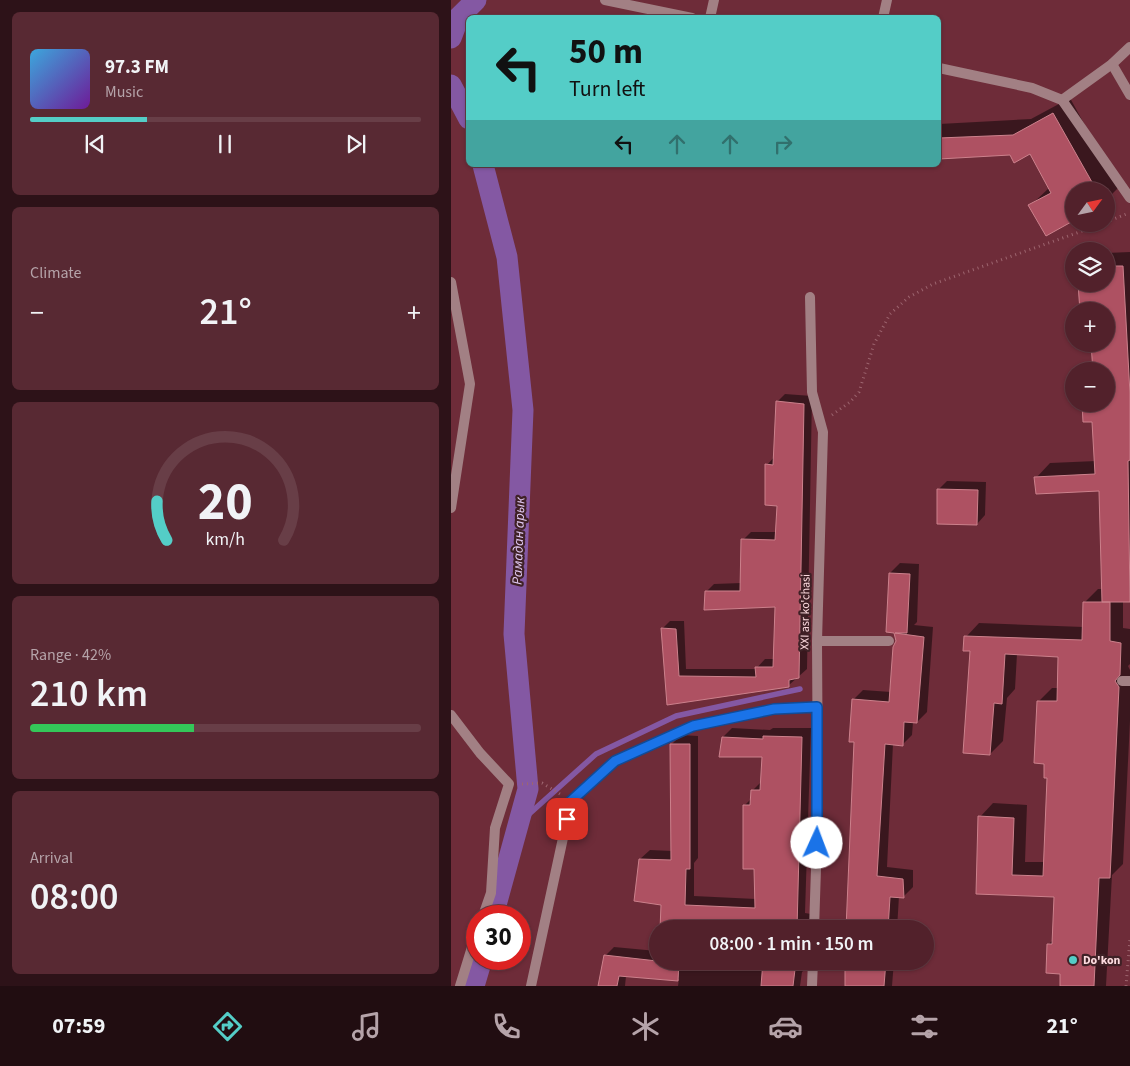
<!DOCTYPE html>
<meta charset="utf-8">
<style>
body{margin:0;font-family:"Source Sans 3",sans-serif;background:#582933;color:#f1f3f6;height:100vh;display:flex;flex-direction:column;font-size:19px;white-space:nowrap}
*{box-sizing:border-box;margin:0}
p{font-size:16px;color:#b5a3a9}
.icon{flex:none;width:28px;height:28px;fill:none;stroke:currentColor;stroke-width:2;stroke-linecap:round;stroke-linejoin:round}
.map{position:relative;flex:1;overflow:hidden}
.panel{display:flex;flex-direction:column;gap:12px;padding:12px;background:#2d1218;width:451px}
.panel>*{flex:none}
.guide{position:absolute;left:15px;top:15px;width:475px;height:152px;border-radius:8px;box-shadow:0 1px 4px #0004,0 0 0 1px #683e47;background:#54cdc7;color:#111;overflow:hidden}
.needle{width:32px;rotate:57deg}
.controls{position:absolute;left:614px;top:182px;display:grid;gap:10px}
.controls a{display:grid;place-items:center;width:50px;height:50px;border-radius:50%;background:#52212b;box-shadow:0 1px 4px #0004,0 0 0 1px #683e47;font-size:25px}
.speed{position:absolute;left:15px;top:905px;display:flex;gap:10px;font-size:25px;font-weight:700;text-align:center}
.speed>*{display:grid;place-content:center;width:65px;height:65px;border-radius:50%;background:#52212b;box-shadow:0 1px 4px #0004,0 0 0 1px #683e47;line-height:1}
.speed .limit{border:8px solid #d22;background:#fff;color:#111}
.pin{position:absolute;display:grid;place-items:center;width:42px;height:42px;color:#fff;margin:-21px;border-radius:10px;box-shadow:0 2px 8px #0006}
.me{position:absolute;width:55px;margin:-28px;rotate:2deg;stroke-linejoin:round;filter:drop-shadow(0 0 4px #0008)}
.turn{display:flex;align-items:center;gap:18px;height:105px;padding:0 20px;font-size:22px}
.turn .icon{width:65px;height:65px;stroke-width:2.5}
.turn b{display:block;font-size:35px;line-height:42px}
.lanes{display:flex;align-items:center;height:48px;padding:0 20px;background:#0003;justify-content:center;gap:25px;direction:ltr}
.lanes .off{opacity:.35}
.big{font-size:38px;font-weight:600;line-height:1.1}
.panel .widget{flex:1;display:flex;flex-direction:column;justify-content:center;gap:8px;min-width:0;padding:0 18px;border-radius:8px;background:#582933}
.panel .dial{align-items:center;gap:0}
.dial svg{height:130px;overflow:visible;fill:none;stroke:#683e47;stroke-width:7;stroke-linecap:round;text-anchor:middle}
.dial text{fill:#f1f3f6;stroke:none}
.song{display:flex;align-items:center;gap:15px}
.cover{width:60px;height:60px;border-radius:8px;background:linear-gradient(135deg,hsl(200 70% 55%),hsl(280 70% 35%))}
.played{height:5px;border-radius:2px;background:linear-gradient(90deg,#54cdc7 30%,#683e47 30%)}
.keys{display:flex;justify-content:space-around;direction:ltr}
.heat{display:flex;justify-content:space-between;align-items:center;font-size:28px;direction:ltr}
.charge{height:8px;border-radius:4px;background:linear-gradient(90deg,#34c759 42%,#683e47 0)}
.trip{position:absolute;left:198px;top:920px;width:285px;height:50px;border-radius:25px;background:#52212b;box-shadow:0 1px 4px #0004,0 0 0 1px #683e47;font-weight:600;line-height:50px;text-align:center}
.tab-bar{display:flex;height:80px;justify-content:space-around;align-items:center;background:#210d11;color:#b5a3a9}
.tab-bar .icon{width:35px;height:35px}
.tab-bar .on{color:#54cdc7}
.tab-bar b{font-size:22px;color:#f1f3f6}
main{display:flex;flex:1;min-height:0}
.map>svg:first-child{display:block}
.shadow{fill:#0007}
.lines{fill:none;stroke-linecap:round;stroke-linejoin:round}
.stream{stroke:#8458a3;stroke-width:5.5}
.canal{stroke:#8458a3;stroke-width:21}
.building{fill:#ae5162;stroke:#cc818c}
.path{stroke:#9d656f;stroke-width:3;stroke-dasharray:1 4;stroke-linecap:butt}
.minor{stroke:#a28084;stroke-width:10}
.tertiary{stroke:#a28084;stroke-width:10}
.route-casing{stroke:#114b97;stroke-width:12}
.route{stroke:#1a73e8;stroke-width:9}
.poi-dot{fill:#54cdc7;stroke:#3f2126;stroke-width:2}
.labels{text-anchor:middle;stroke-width:4.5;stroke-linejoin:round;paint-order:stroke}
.street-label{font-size:12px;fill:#fddbdf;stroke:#3f2126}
.poi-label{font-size:12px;font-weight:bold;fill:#fddbdf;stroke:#3f2126;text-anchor:start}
.water-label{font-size:14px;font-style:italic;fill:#e1caf3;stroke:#3f2126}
</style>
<main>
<section class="panel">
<div class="widget">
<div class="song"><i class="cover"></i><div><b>97.3 FM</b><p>Music</p></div></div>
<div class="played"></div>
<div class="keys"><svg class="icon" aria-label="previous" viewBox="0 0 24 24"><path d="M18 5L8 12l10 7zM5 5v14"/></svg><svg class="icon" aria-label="pause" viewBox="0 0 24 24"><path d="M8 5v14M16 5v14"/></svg><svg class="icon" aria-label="next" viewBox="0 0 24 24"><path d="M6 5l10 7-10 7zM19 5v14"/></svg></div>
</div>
<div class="widget"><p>Climate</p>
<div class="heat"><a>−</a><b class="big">21°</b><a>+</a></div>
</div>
<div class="widget dial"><svg viewBox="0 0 100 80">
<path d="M14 69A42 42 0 1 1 86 69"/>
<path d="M14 69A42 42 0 0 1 8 45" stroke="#54cdc7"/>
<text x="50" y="56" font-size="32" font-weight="700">20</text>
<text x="50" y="72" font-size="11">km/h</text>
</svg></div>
<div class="widget"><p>Range · 42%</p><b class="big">210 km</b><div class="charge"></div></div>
<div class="widget"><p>Arrival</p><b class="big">08:00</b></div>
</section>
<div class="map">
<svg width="679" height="986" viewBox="0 0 679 986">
<rect width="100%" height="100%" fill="#6e2c39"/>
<path class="shadow" d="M 619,98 L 668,187 L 655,200 L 655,191 L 622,191 L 622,219 L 595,235 L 579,206 L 599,187 L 579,152 L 488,158 L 488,124 L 580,119 Z
M 679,252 L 679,601 L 672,601 L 672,628 L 679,629 L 679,664 L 677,666 L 679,670 L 679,721 L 672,864 L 661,875 L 655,986 L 610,986 L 611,973 L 598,944 L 603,939 L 604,896 L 526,893 L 529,817 L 542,803 L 576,805 L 574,862 L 594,862 L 597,777 L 587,702 L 601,688 L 607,688 L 608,656 L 566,654 L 564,689 L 556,698 L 552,741 L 539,754 L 521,650 L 515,637 L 528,623 L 633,627 L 634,602 L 647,589 L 652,589 L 649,489 L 585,478 L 599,463 L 645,461 L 643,421 L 633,421 L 632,404 L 655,404 L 655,371 L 643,371 L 642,344 L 655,344 L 655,311 L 630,311 L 628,284 L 655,284 L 655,253 Z
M 334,394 L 361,396 L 356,669 L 338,685 L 217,704 L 211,629 L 219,621 L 233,621 L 235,669 L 305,669 L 314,659 L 324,659 L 326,605 L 255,592 L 263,584 L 290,583 L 292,540 L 300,532 L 325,532 L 327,505 L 316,465 L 324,456 L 326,402 Z
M 496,481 L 535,482 L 534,515 L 526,524 L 488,489 Z
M 449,563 L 468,564 L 466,622 L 463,625 L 482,627 L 476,712 L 466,722 L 462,722 L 461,735 L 451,745 L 442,744 L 436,867 L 462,870 L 462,887 L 452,897 L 448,896 L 446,929 L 396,929 L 404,741 L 402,700 L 412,690 L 440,692 L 446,642 L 439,573 Z
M 281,728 L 319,730 L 322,728 L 360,728 L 354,913 L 360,914 L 359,929 L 211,929 L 212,904 L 189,859 L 199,850 L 222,851 L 221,744 L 230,735 L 247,736 L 247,858 L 243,863 L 243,896 L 305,899 L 304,868 L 293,806 L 301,798 L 301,791 L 311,781 L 312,755 L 272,737 Z
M 163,947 L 206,951 L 206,961 L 236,961 L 236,964 L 238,962 L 313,971 L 314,961 L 357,961 L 357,966 L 351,972 L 349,986 L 227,986 L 228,979 L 175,976 L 174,986 L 148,986 L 154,956 Z
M 395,961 L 443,961 L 441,986 L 395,986 Z"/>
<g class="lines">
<path class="stream" d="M 67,824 L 145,754 L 225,716 L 349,689"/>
<path class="canal" d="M 0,38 L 8,17 L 25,0
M 0,85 L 18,119
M 32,165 L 56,257 L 72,410 L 63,634 L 77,789 L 42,916
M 23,986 L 31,959"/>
</g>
<path class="building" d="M 602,113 L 646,191 L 622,191 L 622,221 L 595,236 L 577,205 L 600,193 L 579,154 L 563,163 L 559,155 L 488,159 L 488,138 L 562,135 Z
M 655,266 L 672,266 L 679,394 L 679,460 L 677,461 L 679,602 L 651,602 L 648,491 L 585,494 L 583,477 L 644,474 L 641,422 L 632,422 L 631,404 L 655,404 L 655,371 L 642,371 L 640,344 L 655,344 L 655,311 L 629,311 L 627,284 L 655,284 Z
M 325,401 L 353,404 L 348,678 L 338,680 L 338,687 L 216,705 L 210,628 L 225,629 L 228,676 L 305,677 L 304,667 L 322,667 L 324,607 L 253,610 L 254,591 L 289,591 L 290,539 L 324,540 L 326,506 L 314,505 L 314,464 L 322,465 Z
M 486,489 L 527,490 L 526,525 L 486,524 Z
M 438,573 L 459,574 L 456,633 L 444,633 L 473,637 L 466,723 L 453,722 L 452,746 L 434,744 L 426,876 L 452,879 L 453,898 L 439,897 L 437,929 L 395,929 L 403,742 L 398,742 L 401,699 L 438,702 L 442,647 L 445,641 L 443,633 L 435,632 Z
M 632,602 L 659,602 L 659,641 L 670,643 L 669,675 L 664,681 L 668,687 L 659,878 L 648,878 L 643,986 L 609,986 L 609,974 L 595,973 L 596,944 L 601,944 L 603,897 L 525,894 L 527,816 L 563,818 L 561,875 L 592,876 L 596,778 L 593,778 L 593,764 L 583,763 L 586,701 L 606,701 L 607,657 L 554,654 L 551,704 L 543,703 L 539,755 L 512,753 L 519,651 L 512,651 L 513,636 L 631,640 Z
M 312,736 L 351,737 L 346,929 L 209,929 L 210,905 L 183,901 L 188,859 L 220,860 L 219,744 L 239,744 L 239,869 L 235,869 L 234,905 L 304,908 L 303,869 L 292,869 L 292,805 L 299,805 L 300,790 L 309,790 L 311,757 L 268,757 L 271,737 L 312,739 Z
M 153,955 L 206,961 L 228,961 L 227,981 L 168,976 L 166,986 L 147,986 Z
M 312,961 L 345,961 L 342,986 L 310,986 Z
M 394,961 L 435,961 L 433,986 L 394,986 Z"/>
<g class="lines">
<path class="path" d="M 655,222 L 678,213
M 381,415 L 399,402 L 408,392 L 423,344 L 439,314 L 458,297 L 482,284 L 651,224
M 71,784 L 91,783 L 109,794
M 675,986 L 679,939"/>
<path class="minor" d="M 154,0 L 241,18
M 259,18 L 263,0
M 432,18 L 436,0
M 661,64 L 679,95
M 488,68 L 581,88 L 611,100
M 0,282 L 19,384 L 0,508
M 359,297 L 361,392 L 372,432 L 366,641 L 367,808 L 363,929
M 366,641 L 438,641
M 671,681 L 679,681
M 0,715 L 29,753 L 58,784 L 44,828 L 40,893 L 32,916
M 9,986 L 26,931
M 80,986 L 120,801 L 164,761 L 242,726 L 323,709 L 366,707
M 361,986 L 362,961"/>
<path class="tertiary" d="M 679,47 L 661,64 L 611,100 L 679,198"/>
</g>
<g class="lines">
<g class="route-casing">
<path id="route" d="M 116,819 L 120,801 L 164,761 L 242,726 L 323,709 L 366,707 L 366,843"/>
</g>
<use href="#route" class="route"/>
</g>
<circle class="poi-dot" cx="622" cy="960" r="5"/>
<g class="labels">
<g class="street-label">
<text transform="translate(354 612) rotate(-89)" y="4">XXI asr ko'chasi</text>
</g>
<g class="poi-label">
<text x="632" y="964">Do'kon</text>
</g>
<g class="water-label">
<text transform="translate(67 541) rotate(-88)" y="5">Рамадан арык</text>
</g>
</g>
</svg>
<div class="controls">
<a><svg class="needle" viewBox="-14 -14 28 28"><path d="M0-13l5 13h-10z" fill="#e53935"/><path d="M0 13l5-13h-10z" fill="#b5a3a9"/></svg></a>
<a><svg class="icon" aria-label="layers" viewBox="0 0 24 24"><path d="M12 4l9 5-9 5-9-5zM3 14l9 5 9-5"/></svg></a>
<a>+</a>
<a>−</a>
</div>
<div class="speed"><div class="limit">30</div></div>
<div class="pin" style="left:116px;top:819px;background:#d93025"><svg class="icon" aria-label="arrive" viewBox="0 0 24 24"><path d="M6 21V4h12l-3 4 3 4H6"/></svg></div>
<svg class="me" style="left:366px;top:843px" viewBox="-20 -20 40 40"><circle r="19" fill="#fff"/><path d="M0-13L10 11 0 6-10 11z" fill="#1a73e8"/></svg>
<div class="trip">08:00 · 1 min · 150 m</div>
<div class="guide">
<div class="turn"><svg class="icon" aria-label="left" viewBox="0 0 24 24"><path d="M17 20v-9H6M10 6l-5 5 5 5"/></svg><div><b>50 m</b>Turn left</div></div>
<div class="lanes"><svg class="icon" aria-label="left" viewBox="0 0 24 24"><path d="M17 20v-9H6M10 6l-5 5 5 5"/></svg><svg class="icon off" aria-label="ahead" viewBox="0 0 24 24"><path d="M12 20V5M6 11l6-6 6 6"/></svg><svg class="icon off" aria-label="ahead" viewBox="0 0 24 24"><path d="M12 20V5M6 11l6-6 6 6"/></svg><svg class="icon off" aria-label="right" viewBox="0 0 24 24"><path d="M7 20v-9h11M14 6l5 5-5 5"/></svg></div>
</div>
</div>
</main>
<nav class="tab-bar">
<b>07:59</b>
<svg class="icon on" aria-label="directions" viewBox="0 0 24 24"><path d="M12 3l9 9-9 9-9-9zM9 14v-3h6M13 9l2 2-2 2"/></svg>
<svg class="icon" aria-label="music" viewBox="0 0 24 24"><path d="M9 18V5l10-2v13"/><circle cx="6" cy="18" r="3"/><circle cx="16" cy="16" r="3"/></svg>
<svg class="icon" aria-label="phone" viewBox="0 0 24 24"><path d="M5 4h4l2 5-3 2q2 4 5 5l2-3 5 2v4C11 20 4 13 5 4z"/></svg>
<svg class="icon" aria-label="climate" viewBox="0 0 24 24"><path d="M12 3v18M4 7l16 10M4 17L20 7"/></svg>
<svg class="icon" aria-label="car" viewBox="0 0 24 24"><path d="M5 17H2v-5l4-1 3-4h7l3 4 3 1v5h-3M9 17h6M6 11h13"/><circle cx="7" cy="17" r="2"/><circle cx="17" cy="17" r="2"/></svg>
<svg class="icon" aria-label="filters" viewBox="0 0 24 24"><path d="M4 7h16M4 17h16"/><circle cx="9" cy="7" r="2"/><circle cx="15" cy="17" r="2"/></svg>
<b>21°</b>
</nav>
